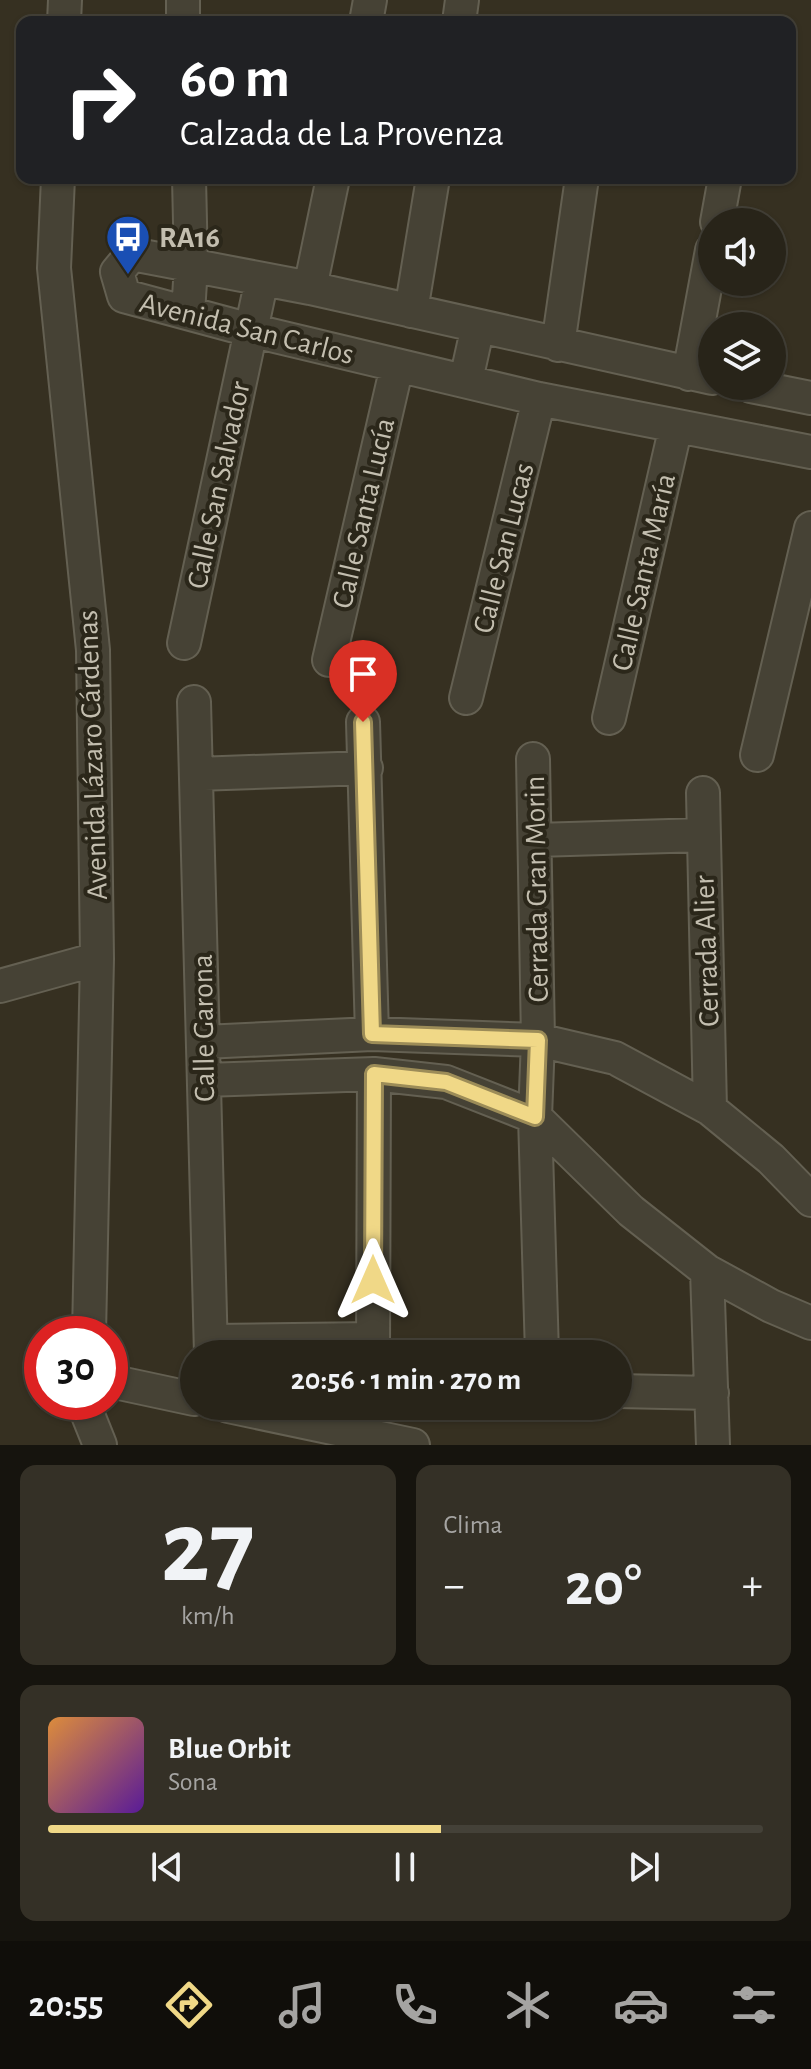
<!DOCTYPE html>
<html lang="es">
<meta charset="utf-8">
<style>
body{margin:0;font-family:"Alegreya Sans",sans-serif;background:#343026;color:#f1f3f6;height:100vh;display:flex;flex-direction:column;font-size:30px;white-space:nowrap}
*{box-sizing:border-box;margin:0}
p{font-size:26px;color:#a5a4a2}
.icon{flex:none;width:44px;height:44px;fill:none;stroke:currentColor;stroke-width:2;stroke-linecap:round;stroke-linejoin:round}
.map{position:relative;height:1445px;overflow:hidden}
.drawer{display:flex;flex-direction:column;gap:20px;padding:20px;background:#16140e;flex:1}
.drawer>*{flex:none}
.hud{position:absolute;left:16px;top:16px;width:780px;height:168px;border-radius:16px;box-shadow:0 2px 6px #0004,0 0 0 2px #444138;background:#202124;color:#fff;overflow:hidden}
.buttons{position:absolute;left:698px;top:208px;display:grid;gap:16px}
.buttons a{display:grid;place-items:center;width:88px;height:88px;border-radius:50%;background:#282419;box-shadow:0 2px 6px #0004,0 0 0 2px #444138;font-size:40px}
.speed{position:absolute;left:24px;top:1316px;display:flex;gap:16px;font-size:40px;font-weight:700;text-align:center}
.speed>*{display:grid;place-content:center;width:104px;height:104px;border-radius:50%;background:#282419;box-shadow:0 2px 6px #0004,0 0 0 2px #444138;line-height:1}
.speed .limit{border:12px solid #d22;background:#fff;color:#111}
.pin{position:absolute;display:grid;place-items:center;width:68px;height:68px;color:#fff;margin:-82px -34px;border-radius:50% 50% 50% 0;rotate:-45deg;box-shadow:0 0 8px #0007}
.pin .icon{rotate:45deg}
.me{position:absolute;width:88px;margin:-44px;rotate:0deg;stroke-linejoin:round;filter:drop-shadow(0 0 6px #0008)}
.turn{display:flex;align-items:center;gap:28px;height:168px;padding:0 32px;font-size:36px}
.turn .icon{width:104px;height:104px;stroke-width:2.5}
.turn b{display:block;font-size:56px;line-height:68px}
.big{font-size:60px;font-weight:600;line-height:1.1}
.drawer .card{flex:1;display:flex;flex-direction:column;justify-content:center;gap:12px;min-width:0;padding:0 28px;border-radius:16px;background:#343026}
.drawer .dial{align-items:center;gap:0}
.dial b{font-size:104px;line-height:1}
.song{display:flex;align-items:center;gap:24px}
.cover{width:96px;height:96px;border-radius:12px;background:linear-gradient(135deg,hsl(30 70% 55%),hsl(270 70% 35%))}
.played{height:8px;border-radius:4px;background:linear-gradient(90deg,#f0d887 55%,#444138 55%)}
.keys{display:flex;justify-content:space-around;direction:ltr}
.heat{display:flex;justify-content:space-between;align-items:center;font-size:44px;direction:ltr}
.drawer .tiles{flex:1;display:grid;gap:20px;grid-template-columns:1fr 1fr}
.card:last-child{grid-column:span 2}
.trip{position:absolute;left:180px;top:1340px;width:452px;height:80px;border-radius:40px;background:#282419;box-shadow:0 2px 6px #0004,0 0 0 2px #444138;font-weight:600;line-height:80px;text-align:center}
.tabs{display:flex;height:128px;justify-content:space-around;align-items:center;background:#100e0a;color:#a5a4a2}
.tabs .icon{width:56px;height:56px}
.tabs .on{color:#f0d887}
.tabs b{font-size:36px;color:#f1f3f6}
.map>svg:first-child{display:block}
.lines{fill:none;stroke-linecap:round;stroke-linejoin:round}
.minor-casing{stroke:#646052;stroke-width:36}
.minor{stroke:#464235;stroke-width:32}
.route-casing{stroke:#9c8c58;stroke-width:20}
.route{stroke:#f0d887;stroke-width:14}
.labels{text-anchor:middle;stroke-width:8;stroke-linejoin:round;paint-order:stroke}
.poi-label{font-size:30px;font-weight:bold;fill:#c3beaf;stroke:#2b271a;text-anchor:start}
.street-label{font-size:30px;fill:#c3beaf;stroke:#2b271a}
</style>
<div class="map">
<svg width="811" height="1445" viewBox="0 0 811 1445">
<rect width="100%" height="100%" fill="#363021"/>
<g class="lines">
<g class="minor-casing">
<path id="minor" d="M 183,0 L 183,22
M 64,22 L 65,0
M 366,22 L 370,0
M 459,22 L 462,0
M 58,178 L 54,268 L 93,650 L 97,959 L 89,1334
M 717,222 L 725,178
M 310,288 L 333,178
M 411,311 L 433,178
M 188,313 L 191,266 L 189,178
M 558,345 L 582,178
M 689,374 L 712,250
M 712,378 L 310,288 L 132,254 L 117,272 L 124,296 L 250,330 L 539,399 L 811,452
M 466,380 L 478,326
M 751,386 L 811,398
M 184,643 L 262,279
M 329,660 L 397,366
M 466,698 L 539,399
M 194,702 L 211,1354
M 609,718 L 676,426
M 363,722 L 372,1034
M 757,755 L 811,528
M 533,759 L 538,1040 L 535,1117 L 542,1354
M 196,774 L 366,768
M 703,793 L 710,1109
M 536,840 L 703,835
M 0,986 L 97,959
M 204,1042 L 372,1034 L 538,1040 L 615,1058 L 710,1109 L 771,1159 L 811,1200
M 205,1080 L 374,1074 L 446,1082 L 535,1117 L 631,1211 L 707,1271 L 771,1306 L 811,1323
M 707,1271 L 713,1445
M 211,1341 L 373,1339
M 373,1354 L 374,1074
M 110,1381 L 194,1399
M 618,1391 L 712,1393
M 88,1402 L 88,1415 L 100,1445
M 228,1406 L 413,1445"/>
</g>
<use href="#minor" class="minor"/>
</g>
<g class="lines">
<g class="route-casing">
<path id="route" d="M 363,722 L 372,1034 L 538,1040 L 535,1117 L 446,1082 L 374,1074 L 373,1280"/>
</g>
<use href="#route" class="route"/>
</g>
<defs>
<g id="bus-pin" transform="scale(2.3)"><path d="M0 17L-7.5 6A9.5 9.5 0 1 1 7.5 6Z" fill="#1a4fb4" stroke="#2b271a"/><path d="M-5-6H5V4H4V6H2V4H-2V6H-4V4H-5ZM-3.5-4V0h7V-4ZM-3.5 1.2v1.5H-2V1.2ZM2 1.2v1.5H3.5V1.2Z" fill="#fff"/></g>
</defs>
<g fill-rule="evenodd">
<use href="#bus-pin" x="128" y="237"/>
</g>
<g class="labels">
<g class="poi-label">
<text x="159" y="247">RA16</text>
</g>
<g class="street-label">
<text transform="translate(247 328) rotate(14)" y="10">Avenida San Carlos</text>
<text transform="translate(218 485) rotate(-78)" y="10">Calle San Salvador</text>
<text transform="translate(363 513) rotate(-77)" y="10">Calle Santa Lucía</text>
<text transform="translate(503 548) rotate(-76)" y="10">Calle San Lucas</text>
<text transform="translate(643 572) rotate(-77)" y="10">Calle Santa María</text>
<text transform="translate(92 755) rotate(-92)" y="10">Avenida Lázaro Cárdenas</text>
<text transform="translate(536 889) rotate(-91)" y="10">Cerrada Gran Morin</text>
<text transform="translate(706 951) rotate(-92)" y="10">Cerrada Alier</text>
<text transform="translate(203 1028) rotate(-91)" y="10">Calle Garona</text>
</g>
</g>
</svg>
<div class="buttons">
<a><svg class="icon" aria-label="sound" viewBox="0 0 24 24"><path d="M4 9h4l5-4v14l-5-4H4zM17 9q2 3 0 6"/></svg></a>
<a><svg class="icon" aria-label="layers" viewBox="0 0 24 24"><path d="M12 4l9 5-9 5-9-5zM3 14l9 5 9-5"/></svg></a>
</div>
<div class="speed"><div class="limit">30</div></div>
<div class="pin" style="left:363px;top:722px;background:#d93025"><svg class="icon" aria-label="arrive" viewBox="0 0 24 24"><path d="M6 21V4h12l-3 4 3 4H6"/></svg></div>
<svg class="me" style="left:373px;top:1280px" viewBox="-20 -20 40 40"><path d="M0-17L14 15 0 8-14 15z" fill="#f0d887" stroke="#fff" stroke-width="4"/></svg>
<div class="trip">20:56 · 1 min · 270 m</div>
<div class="hud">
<div class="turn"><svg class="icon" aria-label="right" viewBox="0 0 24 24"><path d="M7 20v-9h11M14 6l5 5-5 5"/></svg><div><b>60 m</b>Calzada de La Provenza</div></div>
</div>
</div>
<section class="drawer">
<div class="tiles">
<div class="card dial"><b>27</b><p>km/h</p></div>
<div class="card"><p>Clima</p>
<div class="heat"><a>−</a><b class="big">20°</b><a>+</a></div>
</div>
<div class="card">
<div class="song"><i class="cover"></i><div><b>Blue Orbit</b><p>Sona</p></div></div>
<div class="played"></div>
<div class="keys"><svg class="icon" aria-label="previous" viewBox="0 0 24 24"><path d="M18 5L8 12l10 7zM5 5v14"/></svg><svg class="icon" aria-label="pause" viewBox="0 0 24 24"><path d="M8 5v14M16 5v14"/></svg><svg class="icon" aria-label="next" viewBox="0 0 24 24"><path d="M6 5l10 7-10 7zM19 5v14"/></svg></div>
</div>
</div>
</section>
<nav class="tabs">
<b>20:55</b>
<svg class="icon on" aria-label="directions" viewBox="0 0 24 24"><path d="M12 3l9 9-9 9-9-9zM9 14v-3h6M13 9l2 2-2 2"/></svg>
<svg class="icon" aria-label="music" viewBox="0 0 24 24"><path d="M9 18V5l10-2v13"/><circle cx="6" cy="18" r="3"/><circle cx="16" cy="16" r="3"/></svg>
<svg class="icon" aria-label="phone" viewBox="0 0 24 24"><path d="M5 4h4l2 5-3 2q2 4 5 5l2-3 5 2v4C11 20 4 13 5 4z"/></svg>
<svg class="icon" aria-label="climate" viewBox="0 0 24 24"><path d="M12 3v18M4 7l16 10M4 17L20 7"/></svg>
<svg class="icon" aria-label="car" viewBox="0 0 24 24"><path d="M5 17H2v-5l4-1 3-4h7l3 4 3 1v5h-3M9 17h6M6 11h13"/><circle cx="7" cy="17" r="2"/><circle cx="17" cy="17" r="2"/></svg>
<svg class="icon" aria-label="filters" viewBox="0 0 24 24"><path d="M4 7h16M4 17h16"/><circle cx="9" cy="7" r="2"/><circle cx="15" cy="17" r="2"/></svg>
</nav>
